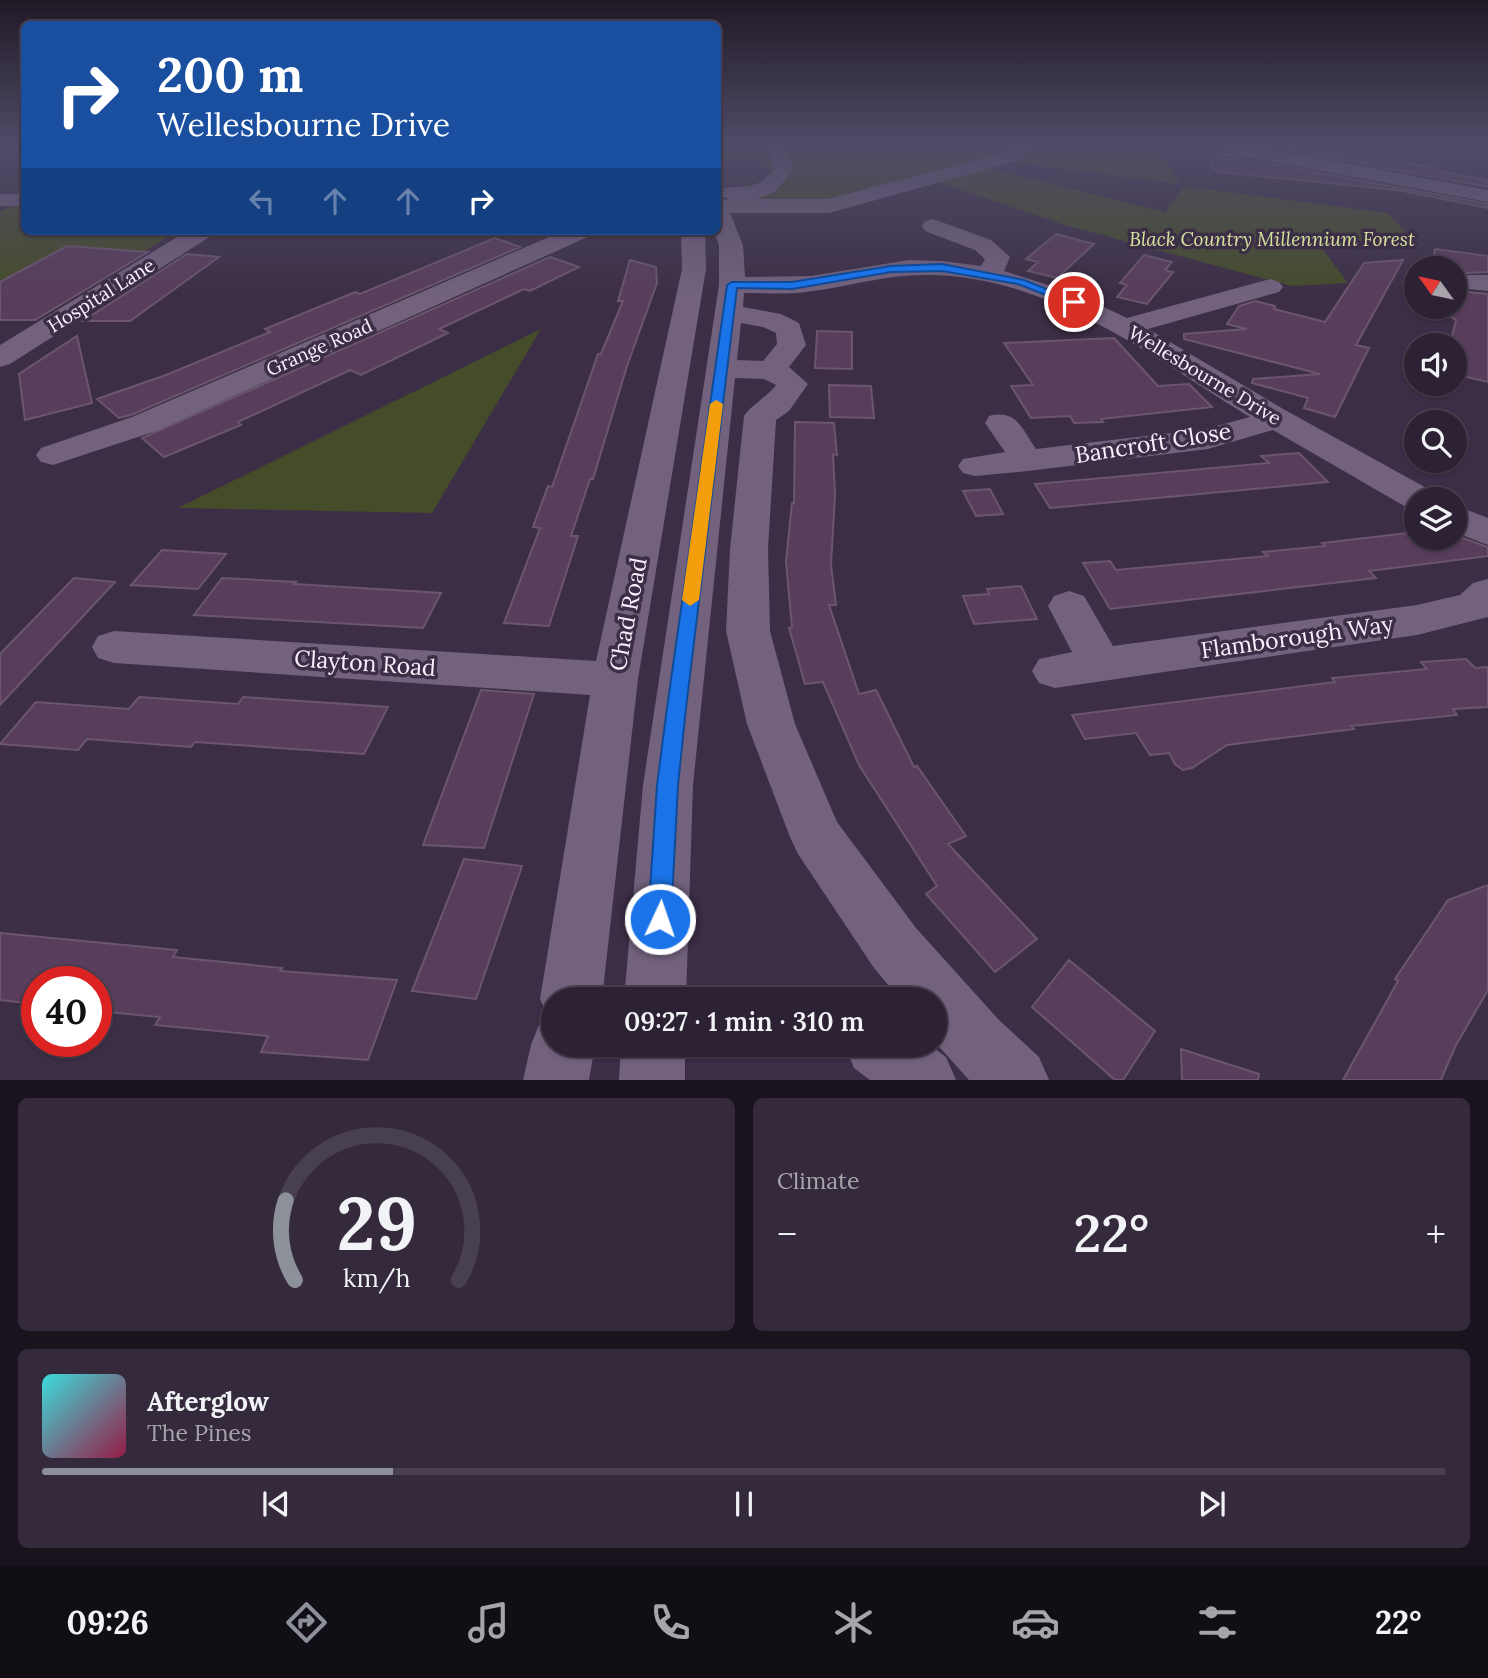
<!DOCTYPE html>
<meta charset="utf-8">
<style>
body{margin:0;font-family:Lora,serif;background:#352a3c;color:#f1f3f6;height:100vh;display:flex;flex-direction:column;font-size:26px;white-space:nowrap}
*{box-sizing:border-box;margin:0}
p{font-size:23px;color:#a7a4ac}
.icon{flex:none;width:38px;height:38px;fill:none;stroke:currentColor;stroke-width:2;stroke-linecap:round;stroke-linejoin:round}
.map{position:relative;height:1080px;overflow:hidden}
.drawer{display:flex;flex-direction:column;gap:18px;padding:18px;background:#19131d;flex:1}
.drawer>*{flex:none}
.hud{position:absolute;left:21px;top:21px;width:700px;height:214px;border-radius:10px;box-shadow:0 2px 5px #0004,0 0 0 2px #483f4f;background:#1a4fa0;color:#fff;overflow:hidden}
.needle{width:46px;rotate:303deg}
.fabs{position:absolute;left:1404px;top:256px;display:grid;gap:14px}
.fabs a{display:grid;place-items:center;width:63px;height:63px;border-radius:50%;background:#2d2234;box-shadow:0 2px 5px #0004,0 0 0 2px #483f4f;font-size:35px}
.speed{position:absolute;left:21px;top:966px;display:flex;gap:14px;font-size:35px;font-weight:700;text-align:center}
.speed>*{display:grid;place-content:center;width:91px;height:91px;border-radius:50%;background:#2d2234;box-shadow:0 2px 5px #0004,0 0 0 2px #483f4f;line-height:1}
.speed .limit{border:10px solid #d22;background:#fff;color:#111}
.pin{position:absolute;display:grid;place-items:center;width:60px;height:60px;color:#fff;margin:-30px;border:4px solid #fff;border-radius:50%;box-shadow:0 2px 7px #0007}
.me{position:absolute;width:77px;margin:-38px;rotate:3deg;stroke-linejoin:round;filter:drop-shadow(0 0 5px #0008)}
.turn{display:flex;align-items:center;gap:24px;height:147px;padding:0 21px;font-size:32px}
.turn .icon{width:91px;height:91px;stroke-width:2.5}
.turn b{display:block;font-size:49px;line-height:60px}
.lanes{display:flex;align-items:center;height:66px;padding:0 21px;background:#0003;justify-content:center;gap:35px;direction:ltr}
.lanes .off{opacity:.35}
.big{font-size:52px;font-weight:600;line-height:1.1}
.drawer .card{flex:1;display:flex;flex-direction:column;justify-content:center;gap:10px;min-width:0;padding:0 24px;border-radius:10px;background:#352a3c}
.drawer .dial{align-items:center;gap:0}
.dial svg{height:182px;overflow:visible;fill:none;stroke:#483f4f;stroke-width:7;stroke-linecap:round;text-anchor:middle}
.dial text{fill:#f1f3f6;stroke:none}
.song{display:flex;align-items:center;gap:21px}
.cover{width:84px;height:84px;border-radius:10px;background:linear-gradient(135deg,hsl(180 70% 55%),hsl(340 70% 35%))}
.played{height:7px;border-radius:4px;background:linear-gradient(90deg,#8c9099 25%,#483f4f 25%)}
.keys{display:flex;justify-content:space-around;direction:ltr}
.heat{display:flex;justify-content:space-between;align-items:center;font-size:38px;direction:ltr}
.drawer .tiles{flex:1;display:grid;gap:18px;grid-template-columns:1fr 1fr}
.card:last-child{grid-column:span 2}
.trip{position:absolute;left:541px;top:987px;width:406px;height:70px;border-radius:35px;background:#2d2234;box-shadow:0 2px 5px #0004,0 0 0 2px #483f4f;font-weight:600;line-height:70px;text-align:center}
.menu{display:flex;height:112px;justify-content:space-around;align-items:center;background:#120e15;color:#a7a4ac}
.menu .icon{width:49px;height:49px}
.menu .on{color:#8c9099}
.menu b{font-size:32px;color:#f1f3f6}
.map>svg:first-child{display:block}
.green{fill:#454c29}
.building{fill:#593d5c;stroke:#6b566d;stroke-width:2}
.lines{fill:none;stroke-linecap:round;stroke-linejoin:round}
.minor{fill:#72627e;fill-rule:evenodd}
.route{fill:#1a73e8;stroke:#114b97;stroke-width:2}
.slow{fill:#f59e0b}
.labels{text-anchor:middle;stroke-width:7;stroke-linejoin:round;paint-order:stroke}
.far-park-label{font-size:19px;font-style:italic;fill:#d5e39e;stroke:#3c2e46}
.far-street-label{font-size:19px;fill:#f8f1fd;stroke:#3c2e46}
.street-label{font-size:23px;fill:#f8f1fd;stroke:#3c2e46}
</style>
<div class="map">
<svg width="1488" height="1080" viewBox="0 0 1488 1080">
<rect width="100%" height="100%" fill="#3c2e46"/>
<path class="green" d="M 718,146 L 1015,146 L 1008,152 L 827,202 L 746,199 L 726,191 L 779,177 L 753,157 L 718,162 Z
M 1034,146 L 1156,146 L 1180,184 L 1004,161 L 1022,156 Z
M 984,167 L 1165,212 L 1184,186 L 1388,213 L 1416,243 L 1315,239 L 1348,283 L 1292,286 L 1065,225 L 935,181 Z
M 24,205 L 24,231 L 177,231 L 64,302 L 0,299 L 0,211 L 13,206 Z
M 541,329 L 432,513 L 178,508 Z"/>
<path class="building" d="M 1209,146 L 1225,146 L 1217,151 L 1223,159 L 1260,162 L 1488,204 L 1488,208 L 1397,190 L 1218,172 L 1211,165 Z
M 1267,146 L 1303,146 L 1437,168 L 1436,171 L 1488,180 L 1488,187 Z
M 1056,234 L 1094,244 L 1057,278 L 1028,271 L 1038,262 L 1026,259 Z
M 495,238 L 520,247 L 131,415 L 119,418 L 97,399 L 166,375 L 270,332 L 265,329 L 355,292 L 360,294 Z
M 67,246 L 148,252 L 35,320 L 0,320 L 0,282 Z
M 1435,249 L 1488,256 L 1488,272 L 1467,273 L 1454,280 L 1454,268 L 1431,268 Z
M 187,254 L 219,257 L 130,321 L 83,321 Z
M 1144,255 L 1172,262 L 1165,270 L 1173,272 L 1147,304 L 1117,297 L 1127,285 L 1120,283 Z
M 550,257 L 579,267 L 530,291 L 524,289 L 439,329 L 448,333 L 361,375 L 350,370 L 238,422 L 241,425 L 164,457 L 142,438 Z
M 630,260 L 656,267 L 657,283 L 627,366 L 593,479 L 590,479 L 571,536 L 578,536 L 549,626 L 504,623 L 540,528 L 533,527 L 548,486 L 552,487 L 598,354 L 601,354 L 623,301 L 618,301 Z
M 1403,260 L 1356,345 L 1369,348 L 1335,417 L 1304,408 L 1308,398 L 1252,383 L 1253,379 L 1320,374 L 1184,339 L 1184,334 L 1247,329 L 1227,324 L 1239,306 L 1255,301 L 1275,306 L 1274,309 L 1325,322 L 1364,263 Z
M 1454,286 L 1459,291 L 1488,294 L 1488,382 L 1454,374 L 1454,345 L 1450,345 L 1456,320 L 1434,306 L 1454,306 Z
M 817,331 L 852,332 L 852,369 L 815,368 Z
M 77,336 L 92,403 L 25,420 L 19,374 Z
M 1114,338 L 1158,386 L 1189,384 L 1212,407 L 1101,419 L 1103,422 L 1074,423 L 1070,416 L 1031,418 L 1011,386 L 1033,385 L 1004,343 Z
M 829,385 L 871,386 L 874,418 L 830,417 Z
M 795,422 L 834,423 L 837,455 L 833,454 L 835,494 L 831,565 L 836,605 L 829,605 L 859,694 L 876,690 L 914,767 L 917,766 L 966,836 L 948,844 L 1037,939 L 995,972 L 926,894 L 937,886 L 859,765 L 823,682 L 805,684 L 789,628 L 792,627 L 786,562 L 792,503 L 794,503 Z
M 1299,453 L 1328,482 L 1050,508 L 1035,484 L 1269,463 L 1261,456 Z
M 990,489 L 1003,514 L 976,516 L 963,491 Z
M 1416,532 L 1416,537 L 1460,537 L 1488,547 L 1488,556 L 1369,571 L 1376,578 L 1110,609 L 1083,563 L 1110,561 L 1116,570 L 1268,556 L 1263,552 L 1325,546 L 1322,543 Z
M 162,550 L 226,554 L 198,589 L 131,585 Z
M 74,578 L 115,582 L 0,705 L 0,654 Z
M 222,578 L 296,582 L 294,584 L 441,593 L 423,628 L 194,615 Z
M 1021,586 L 1037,619 L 974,624 L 963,596 L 989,594 L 987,589 Z
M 1466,659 L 1475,668 L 1488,667 L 1488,707 L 1453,709 L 1457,715 L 1351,726 L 1354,729 L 1227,745 L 1192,768 L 1183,770 L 1175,764 L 1169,753 L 1150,755 L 1136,733 L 1085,739 L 1072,715 L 1335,682 L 1332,678 L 1427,669 L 1421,662 Z
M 481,690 L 534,694 L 484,848 L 423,845 Z
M 139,697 L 238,704 L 243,697 L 388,707 L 364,754 L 195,742 L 191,747 L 87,739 L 78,750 L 0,744 L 36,702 L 129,709 Z
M 464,859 L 522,866 L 476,999 L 412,991 Z
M 1488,885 L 1488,990 L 1455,1047 L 1441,1080 L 1343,1080 L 1398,981 L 1395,979 L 1448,900 Z
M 0,933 L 177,950 L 173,957 L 282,968 L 280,971 L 397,980 L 368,1060 L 261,1052 L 268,1036 L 155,1025 L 160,1017 L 96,1011 L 96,982 L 37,982 L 26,1003 L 0,1000 Z
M 1069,960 L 1155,1031 L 1123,1080 L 1115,1080 L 1032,1007 Z
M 1181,1049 L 1259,1074 L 1258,1080 L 1182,1080 Z"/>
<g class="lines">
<path class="minor" d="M 768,146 L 786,146 L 793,170 L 775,192 L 756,199 L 828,199 L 1006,152 L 1014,146 L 1034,146 L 1020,160 L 829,213 L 730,213 L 743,245 L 745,277 L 811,276 L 909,260 L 942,261 L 981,266 L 985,259 L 975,250 L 925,231 L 922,226 L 925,221 L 933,219 L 991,240 L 1010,257 L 1004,271 L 1076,294 L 1127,318 L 1270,279 L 1279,282 L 1283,287 L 1279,292 L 1148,329 L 1285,410 L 1432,491 L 1437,499 L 1416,499 L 1416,509 L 1406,507 L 1273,430 L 1208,449 L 1028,471 L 975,476 L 963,473 L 958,466 L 963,459 L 1005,452 L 985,423 L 989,416 C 1017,409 1022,429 1036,449 L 1205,429 L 1250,417 C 1150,356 1046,273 923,275 C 886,275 850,286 813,291 C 790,295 767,293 744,293 L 743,307 L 781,314 L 799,323 L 806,345 L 789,367 L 808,384 L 789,411 L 776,420 L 768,549 L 770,631 L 795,724 L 837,822 L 916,928 L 999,1020 L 1039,1057 L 1049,1080 L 969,1080 L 934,1041 L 934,999 L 900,999 L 874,968 L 798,854 L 790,837 L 747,724 L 726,631 L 730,549 L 744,416 C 752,404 767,397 776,385 L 764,379 L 735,378 L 693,785 L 686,999 L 624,999 L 643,785 L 719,285 L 719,245 L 714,231 L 718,231 L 718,200 L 731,199 L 723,197 L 719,193 L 723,189 C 746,183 754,194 773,170 ZM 741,323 L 763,327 L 776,333 L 777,344 L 763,361 L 737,360 Z
M 1230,146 L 1260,147 L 1488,190 L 1488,202 L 1260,159 L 1223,156 L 1220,152 Z
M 0,194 L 24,194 L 24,206 L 0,206 Z
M 187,231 L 215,231 L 211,236 L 10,364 L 0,367 L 0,345 Z
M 563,231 L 594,231 L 590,236 L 156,431 L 53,465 L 41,462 L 36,455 L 41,448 L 132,417 Z
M 681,231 L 705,231 L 706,269 L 638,679 L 602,999 L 553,999 L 553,1045 L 595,1045 L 589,1080 L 523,1080 L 531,1045 L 540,1022 L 549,1019 L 540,999 L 590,695 L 114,663 L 98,658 L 92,647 L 98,636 L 114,631 L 596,661 L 682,269 Z
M 1468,275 L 1488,275 L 1488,291 L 1459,288 L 1455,283 L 1459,278 Z
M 1454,505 L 1488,518 L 1488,545 L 1454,532 Z
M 1488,579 L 1488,617 L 1417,635 L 1055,688 L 1039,683 L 1032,671 L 1039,659 L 1072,652 L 1048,606 L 1054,596 L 1069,591 L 1084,596 L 1113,646 L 1417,605 L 1460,595 L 1473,583 Z
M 621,1045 L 685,1045 L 685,1080 L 619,1080 Z
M 845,1045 L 930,1045 L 946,1057 L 956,1080 L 870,1080 L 854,1068 Z"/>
</g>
<linearGradient id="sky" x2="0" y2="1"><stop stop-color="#211926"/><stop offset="0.49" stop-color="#504c68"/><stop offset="1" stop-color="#504c68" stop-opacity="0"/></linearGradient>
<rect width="1488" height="297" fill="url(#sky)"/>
<path class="route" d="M 942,264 L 1024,280 L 1079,302 L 1074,306 L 1018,284 L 942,271 L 891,272 L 792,289 L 737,288 L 686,708 L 678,785 L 671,919 L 668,927 L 660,930 L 651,927 L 648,919 L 657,785 L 667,708 L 727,285 L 732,282 L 792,282 L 891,266 Z"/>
<path class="slow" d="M 716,400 L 723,404 L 699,600 L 690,606 L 682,600 L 710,404 Z"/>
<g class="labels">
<g class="far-park-label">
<text x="1272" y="246">Black Country Millennium Forest</text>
</g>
<g class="far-street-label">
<text transform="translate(101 295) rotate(-32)" y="7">Hospital Lane</text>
<text transform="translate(319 347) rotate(-24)" y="7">Grange Road</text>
<text transform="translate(1205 375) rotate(31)" y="7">Wellesbourne Drive</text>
</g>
<g class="street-label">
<text transform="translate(1153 443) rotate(-9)" y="8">Bancroft Close</text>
<text transform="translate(628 614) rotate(-79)" y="8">Chad Road</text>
<text transform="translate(1297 637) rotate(-8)" y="8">Flamborough Way</text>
<text transform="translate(365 663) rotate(4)" y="8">Clayton Road</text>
</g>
</g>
</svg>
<div class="fabs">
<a><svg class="needle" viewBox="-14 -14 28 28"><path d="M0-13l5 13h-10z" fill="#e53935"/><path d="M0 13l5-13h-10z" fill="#a7a4ac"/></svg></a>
<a><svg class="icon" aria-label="sound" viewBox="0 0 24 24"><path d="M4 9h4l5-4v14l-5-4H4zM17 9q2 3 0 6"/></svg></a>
<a><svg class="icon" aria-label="search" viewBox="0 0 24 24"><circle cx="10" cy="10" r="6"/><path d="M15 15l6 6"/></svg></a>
<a><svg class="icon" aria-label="layers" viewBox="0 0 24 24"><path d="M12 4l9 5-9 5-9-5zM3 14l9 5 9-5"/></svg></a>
</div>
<div class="speed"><div class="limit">40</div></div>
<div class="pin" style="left:1074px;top:302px;background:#d93025"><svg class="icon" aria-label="arrive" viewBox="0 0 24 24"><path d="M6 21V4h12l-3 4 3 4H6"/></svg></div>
<svg class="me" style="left:660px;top:919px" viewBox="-20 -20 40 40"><circle r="17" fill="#1a73e8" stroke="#fff" stroke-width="3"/><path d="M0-11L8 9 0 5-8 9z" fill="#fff"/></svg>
<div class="trip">09:27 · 1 min · 310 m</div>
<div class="hud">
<div class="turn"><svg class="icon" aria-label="right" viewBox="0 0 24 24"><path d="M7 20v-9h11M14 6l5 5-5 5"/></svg><div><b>200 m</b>Wellesbourne Drive</div></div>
<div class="lanes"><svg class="icon off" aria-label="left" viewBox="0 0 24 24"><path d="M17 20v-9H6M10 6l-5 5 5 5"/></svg><svg class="icon off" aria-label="ahead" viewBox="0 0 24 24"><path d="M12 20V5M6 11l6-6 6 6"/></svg><svg class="icon off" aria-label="ahead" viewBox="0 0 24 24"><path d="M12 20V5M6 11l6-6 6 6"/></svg><svg class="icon" aria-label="right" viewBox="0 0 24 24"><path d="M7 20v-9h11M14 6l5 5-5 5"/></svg></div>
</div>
</div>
<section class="drawer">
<div class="tiles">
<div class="card dial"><svg viewBox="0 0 100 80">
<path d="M14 69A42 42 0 1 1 86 69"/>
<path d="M14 69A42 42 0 0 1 10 34" stroke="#8c9099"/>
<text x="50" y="56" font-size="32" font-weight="700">29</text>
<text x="50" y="72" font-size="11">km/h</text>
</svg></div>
<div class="card"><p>Climate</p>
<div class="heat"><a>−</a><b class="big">22°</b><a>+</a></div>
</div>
<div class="card">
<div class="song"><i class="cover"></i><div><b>Afterglow</b><p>The Pines</p></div></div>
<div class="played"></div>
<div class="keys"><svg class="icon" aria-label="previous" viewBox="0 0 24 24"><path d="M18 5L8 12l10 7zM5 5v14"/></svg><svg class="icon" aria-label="pause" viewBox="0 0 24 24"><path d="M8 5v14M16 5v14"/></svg><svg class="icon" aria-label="next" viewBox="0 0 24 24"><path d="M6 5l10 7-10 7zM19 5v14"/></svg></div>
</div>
</div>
</section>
<nav class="menu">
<b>09:26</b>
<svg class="icon on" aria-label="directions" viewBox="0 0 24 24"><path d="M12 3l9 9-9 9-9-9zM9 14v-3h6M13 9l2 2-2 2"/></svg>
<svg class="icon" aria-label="music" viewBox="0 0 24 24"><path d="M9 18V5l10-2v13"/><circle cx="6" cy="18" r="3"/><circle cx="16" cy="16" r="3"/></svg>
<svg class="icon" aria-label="phone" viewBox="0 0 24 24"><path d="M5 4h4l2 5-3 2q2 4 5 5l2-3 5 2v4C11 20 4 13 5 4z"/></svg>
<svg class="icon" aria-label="climate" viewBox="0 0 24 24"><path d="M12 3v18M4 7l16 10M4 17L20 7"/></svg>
<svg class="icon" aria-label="car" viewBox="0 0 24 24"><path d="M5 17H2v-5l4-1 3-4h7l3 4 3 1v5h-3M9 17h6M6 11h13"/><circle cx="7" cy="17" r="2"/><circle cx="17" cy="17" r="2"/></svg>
<svg class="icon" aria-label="filters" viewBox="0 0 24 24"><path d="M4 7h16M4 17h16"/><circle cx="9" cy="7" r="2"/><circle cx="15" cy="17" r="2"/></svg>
<b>22°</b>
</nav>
